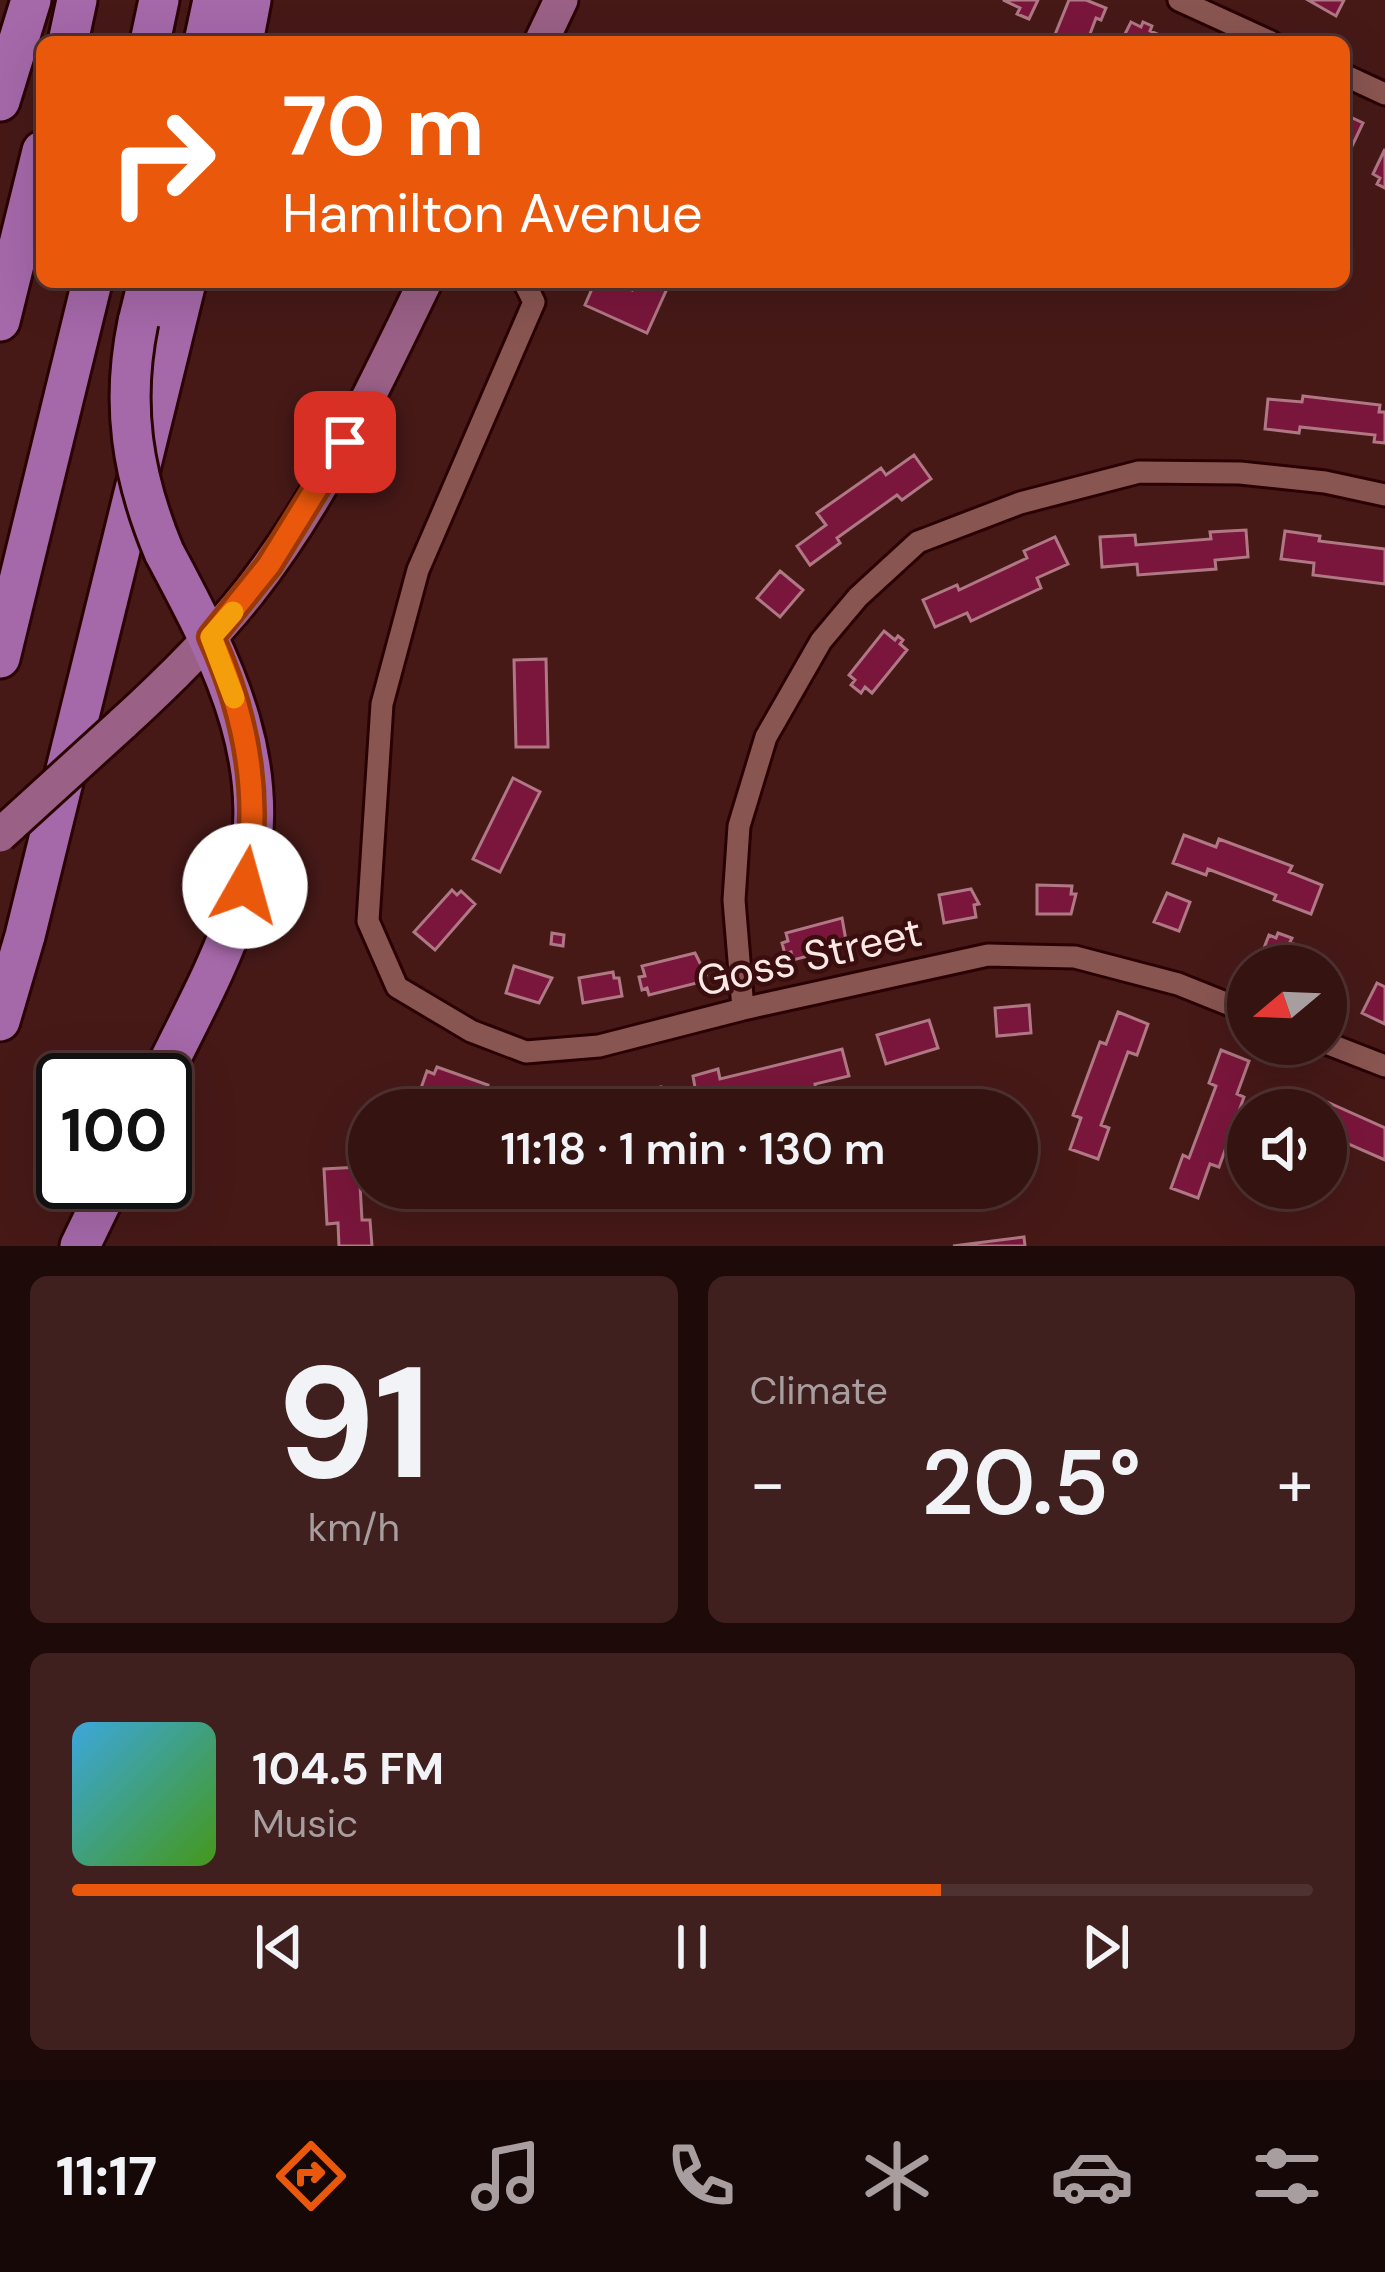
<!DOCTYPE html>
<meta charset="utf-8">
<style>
body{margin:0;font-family:"DM Sans",sans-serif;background:#3f201f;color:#f1f3f6;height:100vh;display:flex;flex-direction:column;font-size:45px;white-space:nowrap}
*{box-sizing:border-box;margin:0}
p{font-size:39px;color:#a99e9f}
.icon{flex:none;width:66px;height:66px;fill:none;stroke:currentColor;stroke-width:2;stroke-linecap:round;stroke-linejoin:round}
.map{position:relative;height:1246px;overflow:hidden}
.sheet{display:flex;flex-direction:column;gap:30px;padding:30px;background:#1d0a09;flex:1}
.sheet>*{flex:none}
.hud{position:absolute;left:36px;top:36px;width:1314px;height:252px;border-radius:18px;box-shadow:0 12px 48px #0002,0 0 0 3px #4e3231;background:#ea580c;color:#fff;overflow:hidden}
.needle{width:78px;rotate:251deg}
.controls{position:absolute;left:1227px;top:945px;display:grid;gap:24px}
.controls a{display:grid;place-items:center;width:120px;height:120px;border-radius:50%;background:#341311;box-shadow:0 12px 48px #0002,0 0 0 3px #4e3231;font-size:60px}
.speed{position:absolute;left:36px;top:1053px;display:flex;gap:24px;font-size:60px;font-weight:700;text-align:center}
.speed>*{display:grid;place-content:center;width:156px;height:156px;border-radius:50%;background:#341311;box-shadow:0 12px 48px #0002,0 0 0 3px #4e3231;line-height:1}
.speed .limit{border:6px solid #111;border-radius:18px;background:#fff;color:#111}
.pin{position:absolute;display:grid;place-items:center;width:102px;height:102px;color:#fff;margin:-51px;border-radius:24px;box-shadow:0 6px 18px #0006}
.me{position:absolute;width:132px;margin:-66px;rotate:7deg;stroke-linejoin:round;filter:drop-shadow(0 0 9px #0008)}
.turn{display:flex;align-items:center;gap:42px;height:252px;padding:0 48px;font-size:54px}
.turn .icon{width:156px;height:156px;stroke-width:2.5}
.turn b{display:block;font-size:84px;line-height:102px}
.big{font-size:90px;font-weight:600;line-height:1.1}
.sheet .tile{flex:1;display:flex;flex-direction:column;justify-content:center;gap:18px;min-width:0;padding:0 42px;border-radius:18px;background:#3f201f}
.sheet .dial{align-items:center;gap:0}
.dial b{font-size:156px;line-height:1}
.song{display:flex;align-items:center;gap:36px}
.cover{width:144px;height:144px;border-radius:18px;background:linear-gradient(135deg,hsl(200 70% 55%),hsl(100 70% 35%))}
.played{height:12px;border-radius:6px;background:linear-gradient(90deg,#ea580c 70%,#4e3231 70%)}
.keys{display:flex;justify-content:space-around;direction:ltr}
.heat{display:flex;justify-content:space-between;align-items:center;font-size:66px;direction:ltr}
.sheet .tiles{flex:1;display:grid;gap:30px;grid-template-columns:1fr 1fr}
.tile:last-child{grid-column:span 2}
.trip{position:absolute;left:348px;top:1089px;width:690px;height:120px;border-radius:60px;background:#341311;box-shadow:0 12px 48px #0002,0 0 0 3px #4e3231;font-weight:600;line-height:120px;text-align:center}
.menu{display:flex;height:192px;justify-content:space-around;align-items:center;background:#150807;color:#a99e9f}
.menu .icon{width:84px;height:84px}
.menu .selected{color:#ea580c}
.menu b{font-size:54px;color:#f1f3f6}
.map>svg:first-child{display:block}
.building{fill:#7a163b;stroke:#af7884;stroke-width:3}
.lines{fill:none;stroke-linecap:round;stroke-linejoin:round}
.street-casing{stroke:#2a0103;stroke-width:27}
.primary-casing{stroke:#2a0103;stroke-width:39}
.highway-casing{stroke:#2a0103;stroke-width:45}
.street{stroke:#895551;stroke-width:21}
.primary{stroke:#9a6086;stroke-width:33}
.highway{stroke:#a568a9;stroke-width:39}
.primary-bridge-casing{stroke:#2a0103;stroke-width:39;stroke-linecap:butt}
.highway-bridge-casing{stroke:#2a0103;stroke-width:45;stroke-linecap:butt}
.primary-bridge{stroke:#9a6086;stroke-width:33}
.highway-bridge{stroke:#a568a9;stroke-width:39}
.route-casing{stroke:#983908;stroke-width:30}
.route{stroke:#ea580c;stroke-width:21}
.slow{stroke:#f59e0b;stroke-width:21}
.labels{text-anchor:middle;stroke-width:9;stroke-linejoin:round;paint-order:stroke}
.street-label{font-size:42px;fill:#fbe8e6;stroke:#3a0e0e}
</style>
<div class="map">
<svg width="1385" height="1246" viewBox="0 0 1385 1246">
<rect width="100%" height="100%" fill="#461917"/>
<path class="building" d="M 1003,0 L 1038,0 L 1029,19 L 1017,14 L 1020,8 Z
M 1069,0 L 1086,0 L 1106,8 L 1101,20 L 1096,18 L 1087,42 L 1052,42 Z
M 1308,0 L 1344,0 L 1336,16 Z
M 1131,22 L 1141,27 L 1143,22 L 1152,26 L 1150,31 L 1162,36 L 1159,42 L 1121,42 Z
M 1344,114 L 1363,123 L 1344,163 Z
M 1385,149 L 1385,188 L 1377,184 L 1380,178 L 1373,174 Z
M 595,282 L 614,282 L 632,290 L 635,282 L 670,282 L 647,333 L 585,305 Z
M 1303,396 L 1380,405 L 1379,412 L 1385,412 L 1385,443 L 1374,442 L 1375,435 L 1300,427 L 1299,433 L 1265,429 L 1268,399 L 1302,402 Z
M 914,455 L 931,479 L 902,500 L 897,495 L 837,538 L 840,543 L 810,565 L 797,546 L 826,525 L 817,513 L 881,468 L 886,475 Z
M 1246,530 L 1248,557 L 1215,560 L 1216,569 L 1138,575 L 1137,564 L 1102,567 L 1100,537 L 1135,535 L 1136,545 L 1211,539 L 1210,532 Z
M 1285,531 L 1320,536 L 1319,541 L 1385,549 L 1385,584 L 1313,575 L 1314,563 L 1281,559 Z
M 1055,537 L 1068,564 L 1037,578 L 1041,588 L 971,621 L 967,613 L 935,627 L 923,600 L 957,585 L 959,590 L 1027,558 L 1024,551 Z
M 780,571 L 803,590 L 780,617 L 757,598 Z
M 884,631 L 895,640 L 898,636 L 903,640 L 900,644 L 907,650 L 872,693 L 865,687 L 861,693 L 851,685 L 855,680 L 849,675 Z
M 546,659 L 548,747 L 516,747 L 514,660 Z
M 513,778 L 540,792 L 500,872 L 473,859 Z
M 1184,835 L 1216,847 L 1219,839 L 1292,866 L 1289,872 L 1322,885 L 1311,914 L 1274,900 L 1276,895 L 1208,869 L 1206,875 L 1173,863 Z
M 1037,885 L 1072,886 L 1071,894 L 1076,894 L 1071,914 L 1037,914 Z
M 971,889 L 979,904 L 974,905 L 976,917 L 944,923 L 939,895 Z
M 452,890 L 457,895 L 461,891 L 475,904 L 435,950 L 414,932 Z
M 1167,893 L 1190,902 L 1179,931 L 1154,922 Z
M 842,918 L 847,946 L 793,960 L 791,952 L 785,954 L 782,943 L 788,941 L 786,933 Z
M 552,933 L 564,935 L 563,946 L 551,944 Z
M 1278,933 L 1292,938 L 1290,942 L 1296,945 L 1288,966 L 1257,966 L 1269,935 L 1276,938 Z
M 695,953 L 706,975 L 700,976 L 701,982 L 649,995 L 647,988 L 642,990 L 639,977 L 645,976 L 642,966 Z
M 514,966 L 552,978 L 539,1003 L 506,993 Z
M 613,972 L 614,978 L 619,978 L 622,996 L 583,1003 L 579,978 Z
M 1377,983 L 1385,987 L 1385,1024 L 1362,1013 Z
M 1029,1005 L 1031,1033 L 997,1036 L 995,1008 Z
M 1118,1012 L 1148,1024 L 1137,1055 L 1128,1052 L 1101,1125 L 1109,1128 L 1098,1159 L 1070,1149 L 1081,1118 L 1073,1115 L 1100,1042 L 1106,1044 Z
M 929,1020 L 938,1048 L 886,1064 L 877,1035 Z
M 842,1049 L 849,1076 L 815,1084 L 817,1093 L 745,1110 L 741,1110 L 739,1102 L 699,1110 L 693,1076 L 718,1069 L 720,1079 Z
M 1221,1050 L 1249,1061 L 1237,1094 L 1244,1097 L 1219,1167 L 1210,1164 L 1198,1198 L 1171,1188 L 1183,1155 L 1189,1158 L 1216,1086 L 1209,1083 Z
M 437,1067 L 488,1085 L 484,1110 L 420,1091 L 427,1071 L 434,1074 Z
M 661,1087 L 663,1096 L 669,1094 L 672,1110 L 606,1110 L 605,1102 L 609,1097 Z
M 520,1093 L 575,1098 L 575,1103 L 582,1104 L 581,1110 L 514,1110 Z
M 1325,1101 L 1385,1128 L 1385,1160 L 1326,1134 L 1326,1110 L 1321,1110 Z
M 359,1167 L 362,1220 L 370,1220 L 372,1246 L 339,1246 L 338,1223 L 327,1224 L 324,1169 Z
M 1024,1237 L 1025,1246 L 953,1246 Z"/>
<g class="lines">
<g class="street-casing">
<path id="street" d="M 1179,0 L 1271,42
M 1344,75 L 1385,94
M 524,282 L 534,302 L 418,570 L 382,704 L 368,921 L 397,987 L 471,1031 L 526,1052 L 599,1046 L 743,1009 L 988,955 L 1075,957 L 1178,984 L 1248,1012
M 743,1009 L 734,900 L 739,826 L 766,737 L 821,641 L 858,597 L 918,542 L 1020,503 L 1139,472 L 1240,473 L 1325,482 L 1385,495
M 1326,1043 L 1385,1066"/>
</g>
<g class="primary-casing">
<path id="primary" d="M 541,42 L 561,0
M 122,724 C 168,682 211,640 249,592 C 323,498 373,389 425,282"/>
</g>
<g class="highway-casing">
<path id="highway" d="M 68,42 L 77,0
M 150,42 L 159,0
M 204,42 L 213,0
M 243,42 L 251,0
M 0,101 L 31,0
M 0,321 L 42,151
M 138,322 L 148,282
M 0,658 L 92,282
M 0,1021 L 25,936 L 186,282
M 160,1080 C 188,1022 221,964 240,903 C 281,772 224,664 164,552
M 80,1246 L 111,1182"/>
</g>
<use href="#street" class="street"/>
<use href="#primary" class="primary"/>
<use href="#highway" class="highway"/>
<g class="primary-bridge-casing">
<path id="primary-bridge" d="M 0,835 L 122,724"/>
</g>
<g class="highway-bridge-casing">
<path id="highway-bridge" d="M 138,322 C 121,404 132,475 164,552"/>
</g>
<use href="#primary-bridge" class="primary-bridge"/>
<use href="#highway-bridge" class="highway-bridge"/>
</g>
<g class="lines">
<g class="route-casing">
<path id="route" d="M 245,886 C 262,800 247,716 211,637 L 269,565 L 345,442"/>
</g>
<use href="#route" class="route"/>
<path class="slow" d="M 233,612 L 211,637 L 234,698"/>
</g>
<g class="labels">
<g class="street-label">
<text transform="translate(809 956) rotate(-13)" y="15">Goss Street</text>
</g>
</g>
</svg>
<div class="controls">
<a><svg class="needle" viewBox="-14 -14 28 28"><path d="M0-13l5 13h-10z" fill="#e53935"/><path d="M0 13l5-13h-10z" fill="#a99e9f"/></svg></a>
<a><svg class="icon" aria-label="sound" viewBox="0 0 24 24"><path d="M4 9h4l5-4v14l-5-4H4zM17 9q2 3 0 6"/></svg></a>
</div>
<div class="speed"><div class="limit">100</div></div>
<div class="pin" style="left:345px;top:442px;background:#d93025"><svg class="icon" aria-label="arrive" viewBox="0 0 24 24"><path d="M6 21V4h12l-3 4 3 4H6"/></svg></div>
<svg class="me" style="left:245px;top:886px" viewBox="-20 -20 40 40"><circle r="19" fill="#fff"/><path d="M0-13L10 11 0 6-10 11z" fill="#ea580c"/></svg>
<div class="trip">11:18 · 1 min · 130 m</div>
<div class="hud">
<div class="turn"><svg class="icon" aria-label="right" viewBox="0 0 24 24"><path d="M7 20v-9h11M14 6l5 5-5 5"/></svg><div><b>70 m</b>Hamilton Avenue</div></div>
</div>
</div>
<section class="sheet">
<div class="tiles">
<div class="tile dial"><b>91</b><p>km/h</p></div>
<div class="tile"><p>Climate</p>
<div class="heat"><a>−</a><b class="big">20.5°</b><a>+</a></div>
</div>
<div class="tile">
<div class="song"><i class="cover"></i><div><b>104.5 FM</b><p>Music</p></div></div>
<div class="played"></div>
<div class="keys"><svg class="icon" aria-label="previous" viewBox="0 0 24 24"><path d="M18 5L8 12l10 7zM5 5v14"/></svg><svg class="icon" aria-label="pause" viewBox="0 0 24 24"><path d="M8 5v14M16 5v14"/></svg><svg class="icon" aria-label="next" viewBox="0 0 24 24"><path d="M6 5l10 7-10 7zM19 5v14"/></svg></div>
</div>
</div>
</section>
<nav class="menu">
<b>11:17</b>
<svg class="icon selected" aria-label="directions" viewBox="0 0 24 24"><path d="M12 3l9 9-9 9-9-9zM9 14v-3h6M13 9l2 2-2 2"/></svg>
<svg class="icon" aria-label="music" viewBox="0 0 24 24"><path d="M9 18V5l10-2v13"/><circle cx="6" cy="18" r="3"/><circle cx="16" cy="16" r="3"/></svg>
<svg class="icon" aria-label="phone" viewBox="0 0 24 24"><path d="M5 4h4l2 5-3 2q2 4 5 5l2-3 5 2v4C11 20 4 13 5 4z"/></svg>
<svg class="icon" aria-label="climate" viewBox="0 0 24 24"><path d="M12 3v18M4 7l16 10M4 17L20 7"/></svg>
<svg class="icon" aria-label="car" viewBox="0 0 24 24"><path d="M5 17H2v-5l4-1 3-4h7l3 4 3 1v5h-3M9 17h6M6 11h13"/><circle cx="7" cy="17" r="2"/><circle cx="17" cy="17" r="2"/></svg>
<svg class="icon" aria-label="filters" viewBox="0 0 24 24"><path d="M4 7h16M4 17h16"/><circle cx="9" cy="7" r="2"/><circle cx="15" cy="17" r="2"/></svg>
</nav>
